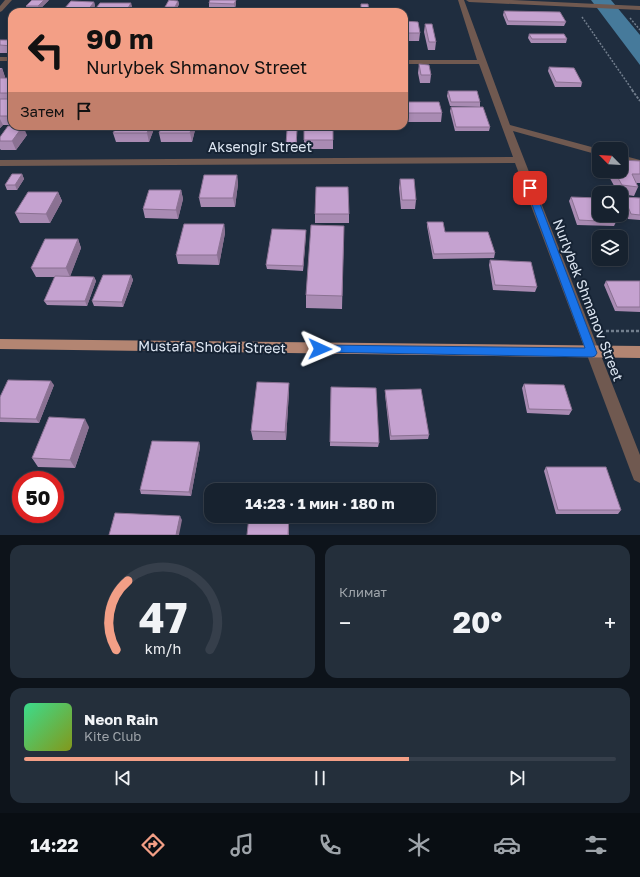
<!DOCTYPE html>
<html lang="ru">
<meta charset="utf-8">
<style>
body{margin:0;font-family:"Golos Text",sans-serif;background:#242f3b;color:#f1f3f6;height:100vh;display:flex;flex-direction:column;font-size:15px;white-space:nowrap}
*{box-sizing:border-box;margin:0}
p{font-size:13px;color:#9ea4aa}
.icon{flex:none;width:22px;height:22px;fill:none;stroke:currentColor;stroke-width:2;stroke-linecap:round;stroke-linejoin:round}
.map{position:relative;height:535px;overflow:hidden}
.details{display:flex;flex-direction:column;gap:10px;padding:10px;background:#0d131a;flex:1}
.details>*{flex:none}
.hud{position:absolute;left:8px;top:8px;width:400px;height:122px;border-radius:12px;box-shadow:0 2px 6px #0003,0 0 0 1px #363f4b;background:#f39f86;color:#111;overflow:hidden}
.needle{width:26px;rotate:294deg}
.tools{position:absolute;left:592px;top:142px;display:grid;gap:8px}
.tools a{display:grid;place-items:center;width:36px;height:36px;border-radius:8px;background:#17222f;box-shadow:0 2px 6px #0003,0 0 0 1px #363f4b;font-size:20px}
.speed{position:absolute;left:12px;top:471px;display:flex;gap:8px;font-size:20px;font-weight:700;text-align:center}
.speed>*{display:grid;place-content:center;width:52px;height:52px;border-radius:50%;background:#17222f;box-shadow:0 2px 6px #0003,0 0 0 1px #363f4b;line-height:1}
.speed .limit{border:6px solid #d22;background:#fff;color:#111}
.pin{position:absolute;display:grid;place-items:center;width:34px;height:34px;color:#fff;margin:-17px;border-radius:8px;box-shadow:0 2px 6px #0006}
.me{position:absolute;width:44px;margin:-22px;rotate:91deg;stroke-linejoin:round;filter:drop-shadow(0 0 3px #0008)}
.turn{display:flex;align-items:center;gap:14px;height:84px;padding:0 12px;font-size:18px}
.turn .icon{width:52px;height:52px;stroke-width:2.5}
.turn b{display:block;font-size:28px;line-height:34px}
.then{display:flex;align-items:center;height:38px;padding:0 12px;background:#0003;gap:8px;font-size:15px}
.big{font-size:30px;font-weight:700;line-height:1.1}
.details .tile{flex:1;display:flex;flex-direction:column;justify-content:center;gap:6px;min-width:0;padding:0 14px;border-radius:12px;background:#242f3b}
.details .dial{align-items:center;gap:0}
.dial svg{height:104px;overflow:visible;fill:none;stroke:#363f4b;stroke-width:7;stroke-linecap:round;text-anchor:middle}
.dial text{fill:#f1f3f6;stroke:none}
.song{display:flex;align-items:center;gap:12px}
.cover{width:48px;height:48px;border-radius:6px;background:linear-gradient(135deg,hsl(150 70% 55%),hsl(70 70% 35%))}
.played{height:4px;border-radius:2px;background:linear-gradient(90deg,#f39f86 65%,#363f4b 65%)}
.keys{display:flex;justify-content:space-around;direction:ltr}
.heat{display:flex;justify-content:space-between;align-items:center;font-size:22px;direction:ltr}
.details .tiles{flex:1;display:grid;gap:10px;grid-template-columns:1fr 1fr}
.tile:last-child{grid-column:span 2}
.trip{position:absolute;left:204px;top:483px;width:232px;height:40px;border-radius:12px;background:#17222f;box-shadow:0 2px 6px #0003,0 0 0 1px #363f4b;font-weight:700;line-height:40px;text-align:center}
.tabs{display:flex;height:64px;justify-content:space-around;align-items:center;background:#090e13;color:#9ea4aa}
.tabs .icon{width:28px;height:28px}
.tabs .current{color:#f39f86}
.tabs b{font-size:18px;color:#f1f3f6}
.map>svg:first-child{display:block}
.water{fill:#467a9b}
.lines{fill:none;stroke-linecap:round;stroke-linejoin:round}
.path-far2{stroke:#727e8d;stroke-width:1.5;stroke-dasharray:2 1.5;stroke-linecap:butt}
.path-far1{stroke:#727e8d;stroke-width:2;stroke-dasharray:2.5 1.5;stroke-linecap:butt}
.path{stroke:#727e8d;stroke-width:2.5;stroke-dasharray:3 2;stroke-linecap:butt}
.minor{fill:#705950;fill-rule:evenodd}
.major{fill:#b38572;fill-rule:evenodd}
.wall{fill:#a98bb3}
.shaded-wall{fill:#8a7192}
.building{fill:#c5a2d0;stroke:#8a7192}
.route{fill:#1a73e8;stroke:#114b97}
.labels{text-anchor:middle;stroke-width:4;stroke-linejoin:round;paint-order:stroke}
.street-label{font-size:14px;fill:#dde6f2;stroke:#162334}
</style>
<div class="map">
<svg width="640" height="535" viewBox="0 0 640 535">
<rect width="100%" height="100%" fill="#1f2d3f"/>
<path class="water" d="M 591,0 L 611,0 L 640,35 L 640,65 Z"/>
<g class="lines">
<path class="path-far2" d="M 582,17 L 633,91
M 630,18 L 640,30"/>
<path class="path-far1" d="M 632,90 L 640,101"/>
<path class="path" d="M 601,331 L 640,331"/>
<path class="minor" d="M 5,0 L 12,0 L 2,11 L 0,12 L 0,6 Z
M 458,0 L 464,0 L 510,125 L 599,149 L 599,155 L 513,131 L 640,455 L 640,483 L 634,480 L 632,475 L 515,163 L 0,166 L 0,160 L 513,157 L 479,64 L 404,64 L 404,60 L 477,60 Z
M 466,0 L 512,0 L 640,6 L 640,10 L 469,2 Z
M 0,57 L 12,57 L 12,61 L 0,61 Z
M 621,155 L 640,160 L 640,166 L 621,161 Z"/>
<path class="major" d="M 0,339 L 640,346 L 640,358 L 0,349 Z"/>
</g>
<path class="wall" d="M 49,0 L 39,10 L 27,9 L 26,6 Z
M 236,0 L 236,4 L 235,8 L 209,7 L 209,3 Z
M 178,1 L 179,4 L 176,11 L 166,11 L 165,7 Z
M 94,2 L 95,6 L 90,12 L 65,12 L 64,9 Z
M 132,6 L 129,12 L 97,12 L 96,8 Z
M 504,11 L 566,22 L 564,26 L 507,25 L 503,15 Z
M 404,21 L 420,33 L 419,41 L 404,41 Z
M 425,24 L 436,42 L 435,50 L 428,50 L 424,32 Z
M 529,34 L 567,39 L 566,43 L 531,43 L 528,38 Z
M 0,40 L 12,40 L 12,53 L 0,53 Z
M 419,64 L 431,75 L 430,83 L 420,83 L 418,73 Z
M 549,67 L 582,83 L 581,87 L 555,87 L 548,71 Z
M 0,68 L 2,68 L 5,77 L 4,78 L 12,78 L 12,125 L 3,125 L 0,128 Z
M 448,91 L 480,102 L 480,107 L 450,106 L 447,96 Z
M 404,102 L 442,113 L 441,122 L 404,122 Z
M 451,107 L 490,127 L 489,131 L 455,131 L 450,111 Z
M 80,126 L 109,126 L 108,127 L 81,127 Z
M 117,126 L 155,126 L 149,142 L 116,142 L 113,133 Z
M 162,126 L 196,126 L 192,142 L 161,142 L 159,133 Z
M 333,126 L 333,149 L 304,149 L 304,140 Z
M 27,135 L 16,150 L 1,150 L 0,149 L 0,137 Z
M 297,135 L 297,149 L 286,149 L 286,145 Z
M 640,161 L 640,183 L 636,183 L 638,187 L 634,196 L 621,194 L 621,193 L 618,193 L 606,171 L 621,171 Z
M 22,174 L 24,179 L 17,190 L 7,190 L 5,185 Z
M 237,175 L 238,184 L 235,207 L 201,207 L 199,198 Z
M 400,179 L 416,200 L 415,209 L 401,209 L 399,188 Z
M 181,190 L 183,199 L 178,219 L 145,218 L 143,209 Z
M 58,192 L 62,201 L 50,223 L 20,223 L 15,213 Z
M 571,197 L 616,222 L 614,226 L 577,225 L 569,201 Z
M 624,197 L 640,198 L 640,220 L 628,219 L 622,201 Z
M 315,214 L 349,214 L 349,223 L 315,223 Z
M 427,222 L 445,232 L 495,253 L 494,258 L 433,259 L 427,226 Z
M 224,224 L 225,233 L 219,265 L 178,264 L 176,255 Z
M 344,226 L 342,309 L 306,308 L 306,295 Z
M 306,230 L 303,271 L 267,269 L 266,265 Z
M 78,239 L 81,248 L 70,276 L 94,277 L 96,281 L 87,306 L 47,305 L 44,301 L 55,277 L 36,277 L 31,268 Z
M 490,260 L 537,287 L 535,292 L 493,290 L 489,265 Z
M 131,275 L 133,280 L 123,307 L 94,306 L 92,301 Z
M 606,281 L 640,281 L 640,312 L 615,311 L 604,285 Z
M 524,384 L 572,410 L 569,415 L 527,413 L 522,388 Z
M 54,385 L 39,423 L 0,422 L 0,397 Z
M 331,387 L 379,443 L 378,447 L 330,446 Z
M 385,390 L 429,435 L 428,439 L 390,440 L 385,394 Z
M 289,391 L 286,440 L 253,440 L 251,431 Z
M 89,427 L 75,468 L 38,467 L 32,458 Z
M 199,442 L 200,447 L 191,496 L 141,494 L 140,490 Z
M 546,467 L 621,510 L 618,514 L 556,514 L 544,471 Z"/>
<path class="shaded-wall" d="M 44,0 L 49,0 L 39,10 L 38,6 Z
M 236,0 L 236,4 L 235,8 L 234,4 Z
M 178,1 L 179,4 L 176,11 L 175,7 Z
M 94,2 L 95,6 L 90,12 L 88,12 L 88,10 Z
M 131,3 L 132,6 L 128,12 L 128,8 Z
M 2,68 L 5,77 L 0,83 L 0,70 Z
M 0,119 L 3,125 L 0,128 Z
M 23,126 L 27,135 L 16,150 L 12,141 Z
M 150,126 L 155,126 L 149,142 L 147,133 Z
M 192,126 L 196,126 L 192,142 L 190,133 Z
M 22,174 L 24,179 L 17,190 L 15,185 Z
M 237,175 L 238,184 L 235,207 L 233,198 Z
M 181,190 L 183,199 L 178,219 L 176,210 Z
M 58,192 L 62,201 L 50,223 L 46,214 Z
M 224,224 L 225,233 L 219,265 L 217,255 Z
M 306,230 L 306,235 L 303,271 L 303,266 Z
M 78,239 L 81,248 L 70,277 L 66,268 Z
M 131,275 L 133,280 L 123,307 L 122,302 Z
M 94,277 L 96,281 L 87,306 L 85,301 Z
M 51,381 L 54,385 L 39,423 L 36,419 Z
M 289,383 L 289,391 L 286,440 L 285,432 Z
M 85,419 L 89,427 L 75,468 L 70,460 Z
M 199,442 L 200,447 L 191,496 L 189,492 Z
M 180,516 L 182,520 L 179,535 L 176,535 Z
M 289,516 L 289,535 L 288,535 Z"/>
<path class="building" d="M 32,0 L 44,0 L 38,6 L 26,6 Z
M 169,0 L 178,1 L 175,7 L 165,7 Z
M 210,0 L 236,0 L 234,4 L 209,3 Z
M 71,1 L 94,2 L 88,10 L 64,9 Z
M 100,3 L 131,3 L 128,8 L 96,8 Z
M 361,4 L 368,4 L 369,12 L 361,12 Z
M 245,9 L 272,10 L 271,12 L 244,12 Z
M 504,11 L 560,12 L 566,22 L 508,21 Z
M 404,21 L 418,22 L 420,33 L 404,33 Z
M 425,24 L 432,24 L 436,42 L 429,42 Z
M 529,34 L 564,34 L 567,39 L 532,39 Z
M 0,40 L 12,40 L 12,46 L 0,45 Z
M 419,64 L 429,65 L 431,75 L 421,75 Z
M 549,67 L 574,68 L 582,83 L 556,82 Z
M 0,78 L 12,78 L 12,93 L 0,93 Z
M 448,91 L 477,91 L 480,102 L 451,102 Z
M 0,99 L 12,99 L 12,115 L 11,116 L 0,116 Z
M 404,102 L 439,102 L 442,113 L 405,113 Z
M 451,107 L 483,107 L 490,127 L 456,127 Z
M 8,126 L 23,126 L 12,141 L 0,141 L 0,137 Z
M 117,126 L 150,126 L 147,133 L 113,133 Z
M 162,126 L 192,126 L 190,133 L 159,133 Z
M 304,126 L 333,126 L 333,140 L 304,140 Z
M 287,130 L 297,130 L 296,145 L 286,145 Z
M 621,160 L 640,161 L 640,174 L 632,174 L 638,187 L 622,185 L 614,171 L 621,171 Z
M 12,174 L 22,174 L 15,185 L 5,185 Z
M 204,175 L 237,175 L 233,198 L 199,198 Z
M 400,179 L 414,179 L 416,200 L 402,200 Z
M 316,187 L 348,187 L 349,214 L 315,214 Z
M 149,190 L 181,190 L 176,210 L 143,209 Z
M 28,192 L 58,192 L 46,214 L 15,213 Z
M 571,197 L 599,198 L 599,215 L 613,215 L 616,222 L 579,220 Z
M 624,197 L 640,198 L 640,215 L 631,214 Z
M 427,222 L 443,222 L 445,232 L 488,232 L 495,253 L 434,254 Z
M 184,224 L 224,224 L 217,255 L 176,255 Z
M 311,225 L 344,226 L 342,296 L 306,295 Z
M 272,229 L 306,230 L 303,266 L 266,265 Z
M 45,239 L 78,239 L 66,268 L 31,268 Z
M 490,260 L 531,262 L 537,287 L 495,285 Z
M 103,275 L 131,275 L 122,302 L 92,301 Z
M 55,276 L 94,277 L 85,301 L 44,301 Z
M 606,281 L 640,281 L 640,307 L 617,307 Z
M 8,380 L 51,381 L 36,419 L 0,418 L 0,397 Z
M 257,382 L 289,383 L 285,432 L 251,431 Z
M 524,384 L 564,385 L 572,410 L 529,409 Z
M 331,387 L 376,388 L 379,443 L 330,442 Z
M 421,389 L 429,435 L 391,436 L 385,390 Z
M 49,417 L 85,419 L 70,460 L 32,458 Z
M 152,441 L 199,442 L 189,492 L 140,490 Z
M 546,467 L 606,467 L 621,510 L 558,510 Z
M 115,513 L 180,516 L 176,535 L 109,535 Z
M 249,516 L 289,516 L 288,535 L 247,535 Z"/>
<path class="route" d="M 530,186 L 534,188 L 597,353 L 595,356 L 592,357 L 316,352 L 315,349 L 316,346 L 320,345 L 585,348 L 526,188 Z"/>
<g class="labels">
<g class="street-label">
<text x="260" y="152">Aksengir Street</text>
<text transform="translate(588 300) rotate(69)" y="5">Nurlybek Shmanov Street</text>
<text transform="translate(212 347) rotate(1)" y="5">Mustafa Shokai Street</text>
</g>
</g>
</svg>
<div class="tools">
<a><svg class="needle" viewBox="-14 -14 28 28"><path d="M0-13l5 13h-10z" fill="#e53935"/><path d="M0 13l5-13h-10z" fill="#9ea4aa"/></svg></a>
<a><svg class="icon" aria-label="search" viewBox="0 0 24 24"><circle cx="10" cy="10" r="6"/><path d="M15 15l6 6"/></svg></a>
<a><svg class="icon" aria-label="layers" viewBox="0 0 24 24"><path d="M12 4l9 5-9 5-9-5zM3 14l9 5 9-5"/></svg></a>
</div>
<div class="speed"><div class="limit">50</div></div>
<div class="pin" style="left:530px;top:188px;background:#d93025"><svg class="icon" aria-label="arrive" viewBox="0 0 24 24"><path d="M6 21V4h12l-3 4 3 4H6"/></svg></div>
<svg class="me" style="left:320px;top:349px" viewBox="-20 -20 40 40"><path d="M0-17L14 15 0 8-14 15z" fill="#1a73e8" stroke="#fff" stroke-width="4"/></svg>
<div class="trip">14:23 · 1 мин · 180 m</div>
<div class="hud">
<div class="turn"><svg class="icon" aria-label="left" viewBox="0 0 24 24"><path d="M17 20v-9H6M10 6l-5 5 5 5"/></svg><div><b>90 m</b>Nurlybek Shmanov Street</div></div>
<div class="then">Затем<svg class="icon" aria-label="arrive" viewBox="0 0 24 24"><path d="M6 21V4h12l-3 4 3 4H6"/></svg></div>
</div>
</div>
<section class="details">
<div class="tiles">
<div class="tile dial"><svg viewBox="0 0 100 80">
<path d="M14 69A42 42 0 1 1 86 69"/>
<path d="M14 69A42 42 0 0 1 23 16" stroke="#f39f86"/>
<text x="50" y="56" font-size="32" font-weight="700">47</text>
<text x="50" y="72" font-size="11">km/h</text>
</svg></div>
<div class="tile"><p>Климат</p>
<div class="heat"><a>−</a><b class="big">20°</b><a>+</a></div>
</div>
<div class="tile">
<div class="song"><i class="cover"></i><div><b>Neon Rain</b><p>Kite Club</p></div></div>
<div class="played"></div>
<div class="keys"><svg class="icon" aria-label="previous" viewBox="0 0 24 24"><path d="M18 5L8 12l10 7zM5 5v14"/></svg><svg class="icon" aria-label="pause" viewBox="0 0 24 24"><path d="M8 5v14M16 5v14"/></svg><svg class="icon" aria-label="next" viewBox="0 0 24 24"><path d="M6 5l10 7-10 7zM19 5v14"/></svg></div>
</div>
</div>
</section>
<nav class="tabs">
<b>14:22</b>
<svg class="icon current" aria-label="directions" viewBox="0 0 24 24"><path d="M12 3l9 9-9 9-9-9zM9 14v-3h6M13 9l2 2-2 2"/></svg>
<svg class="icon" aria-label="music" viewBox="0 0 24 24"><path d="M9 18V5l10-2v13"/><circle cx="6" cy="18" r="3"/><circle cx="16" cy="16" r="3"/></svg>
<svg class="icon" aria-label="phone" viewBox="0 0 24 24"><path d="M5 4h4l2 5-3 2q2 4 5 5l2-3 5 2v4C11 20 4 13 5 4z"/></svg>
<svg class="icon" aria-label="climate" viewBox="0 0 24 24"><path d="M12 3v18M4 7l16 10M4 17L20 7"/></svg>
<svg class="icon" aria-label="car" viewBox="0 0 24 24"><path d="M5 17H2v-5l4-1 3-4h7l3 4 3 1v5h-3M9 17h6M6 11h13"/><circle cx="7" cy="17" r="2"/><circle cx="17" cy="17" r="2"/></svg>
<svg class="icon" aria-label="filters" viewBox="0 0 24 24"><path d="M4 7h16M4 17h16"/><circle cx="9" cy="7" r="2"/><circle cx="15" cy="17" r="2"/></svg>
</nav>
